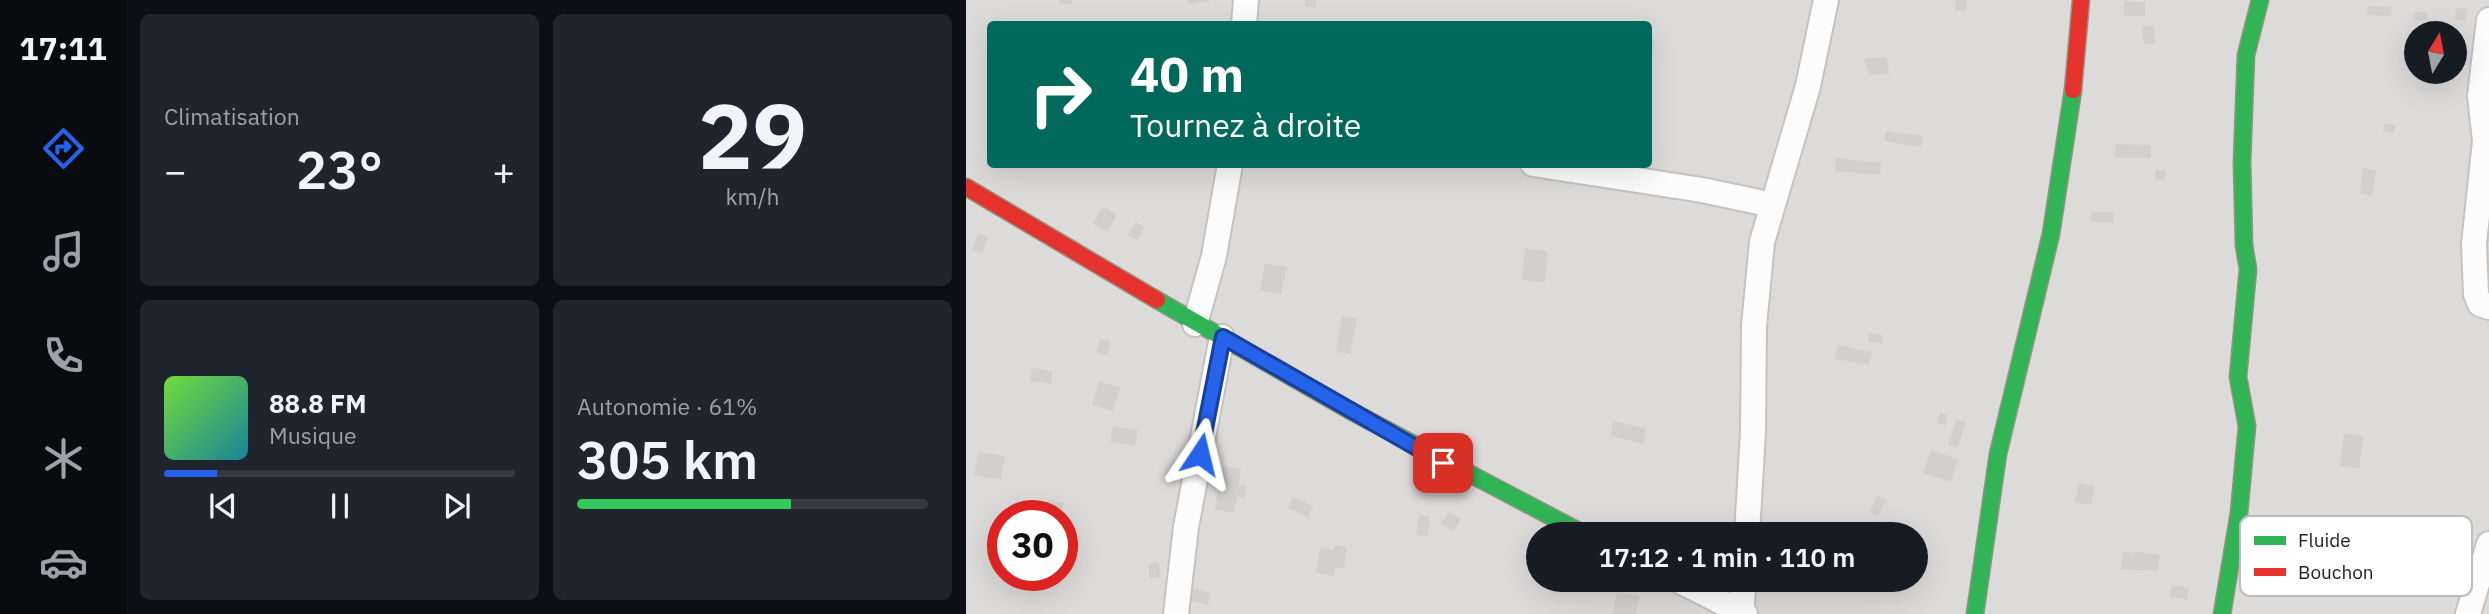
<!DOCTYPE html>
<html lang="fr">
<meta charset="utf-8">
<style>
body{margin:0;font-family:"IBM Plex Sans",sans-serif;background:#20242c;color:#f1f3f6;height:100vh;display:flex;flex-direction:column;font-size:26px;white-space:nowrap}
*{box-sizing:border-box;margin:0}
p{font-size:23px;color:#9ea1a6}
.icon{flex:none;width:38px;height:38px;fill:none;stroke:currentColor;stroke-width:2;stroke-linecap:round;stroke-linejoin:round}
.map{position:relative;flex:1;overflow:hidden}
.side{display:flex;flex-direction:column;gap:14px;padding:14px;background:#0d0f14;width:840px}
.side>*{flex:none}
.hud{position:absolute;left:21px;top:21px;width:665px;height:147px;border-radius:7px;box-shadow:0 7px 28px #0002;background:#00695c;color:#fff;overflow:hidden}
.needle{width:46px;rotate:10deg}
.tools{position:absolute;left:1438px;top:21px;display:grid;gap:14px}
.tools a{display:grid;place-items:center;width:63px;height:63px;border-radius:50%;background:#171b24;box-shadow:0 7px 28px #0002;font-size:35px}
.speed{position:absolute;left:21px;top:500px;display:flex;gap:14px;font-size:35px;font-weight:700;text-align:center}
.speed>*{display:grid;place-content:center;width:91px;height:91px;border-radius:50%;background:#171b24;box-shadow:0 7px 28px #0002;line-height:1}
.speed .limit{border:10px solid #d22;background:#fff;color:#111}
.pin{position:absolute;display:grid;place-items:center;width:60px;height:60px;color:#fff;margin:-30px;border-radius:14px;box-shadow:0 4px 10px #0006}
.me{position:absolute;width:77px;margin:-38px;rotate:10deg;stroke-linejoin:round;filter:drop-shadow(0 0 5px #0008)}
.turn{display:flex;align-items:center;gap:24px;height:147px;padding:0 28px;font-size:32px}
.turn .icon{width:91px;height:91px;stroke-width:2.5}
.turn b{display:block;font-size:49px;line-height:60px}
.big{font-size:52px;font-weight:600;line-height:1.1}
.side .widget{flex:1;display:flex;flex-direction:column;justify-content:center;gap:10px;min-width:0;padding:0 24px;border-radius:10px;background:#20242c}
.side .dial{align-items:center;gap:0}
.dial b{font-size:91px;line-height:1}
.song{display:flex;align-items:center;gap:21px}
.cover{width:84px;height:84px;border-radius:10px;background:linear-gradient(135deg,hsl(100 70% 55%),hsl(190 70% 35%))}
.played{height:7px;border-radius:4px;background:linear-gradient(90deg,#2563eb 15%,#363941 15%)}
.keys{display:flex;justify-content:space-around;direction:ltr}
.heat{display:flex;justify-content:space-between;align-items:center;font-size:38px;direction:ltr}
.charge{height:10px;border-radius:5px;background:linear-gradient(90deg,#34c759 61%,#363941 0)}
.side .tiles{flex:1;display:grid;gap:14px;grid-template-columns:repeat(2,1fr)}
.trip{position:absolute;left:560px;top:522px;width:402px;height:70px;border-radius:35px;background:#171b24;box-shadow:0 7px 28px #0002;font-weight:600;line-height:70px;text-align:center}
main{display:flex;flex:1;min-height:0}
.dock{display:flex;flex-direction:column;width:126px;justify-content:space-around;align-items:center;background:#090b0e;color:#9ea1a6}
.dock .icon{width:49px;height:49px}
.dock .selected{color:#2563eb}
.dock b{font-size:32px;color:#f1f3f6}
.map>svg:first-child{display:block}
.residential{fill:#dcdbda;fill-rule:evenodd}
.building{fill:#d2d0ce}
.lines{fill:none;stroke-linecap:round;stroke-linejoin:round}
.street-casing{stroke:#c4c3c2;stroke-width:28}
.fast-casing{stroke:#949582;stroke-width:19}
.jam-casing{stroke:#949582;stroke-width:19}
.street{stroke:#fcfcfc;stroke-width:24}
.fast{stroke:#30b455;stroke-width:16}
.jam{stroke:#e5322d;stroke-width:16}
.route-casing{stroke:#184099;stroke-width:18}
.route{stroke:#2563eb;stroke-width:12}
.key{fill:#fff;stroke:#bcbcbc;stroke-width:2}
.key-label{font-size:19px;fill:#1f1f1f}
</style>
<main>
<nav class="dock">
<b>17:11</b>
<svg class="icon selected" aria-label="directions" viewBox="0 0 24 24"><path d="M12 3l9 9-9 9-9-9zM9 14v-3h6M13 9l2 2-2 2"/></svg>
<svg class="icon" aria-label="music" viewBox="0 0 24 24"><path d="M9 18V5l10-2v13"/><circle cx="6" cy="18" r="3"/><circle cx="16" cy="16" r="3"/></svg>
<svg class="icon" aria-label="phone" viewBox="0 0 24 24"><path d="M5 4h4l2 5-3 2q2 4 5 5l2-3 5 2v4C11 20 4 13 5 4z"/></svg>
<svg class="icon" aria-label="climate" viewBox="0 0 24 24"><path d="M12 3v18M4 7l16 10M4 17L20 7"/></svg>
<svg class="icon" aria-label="car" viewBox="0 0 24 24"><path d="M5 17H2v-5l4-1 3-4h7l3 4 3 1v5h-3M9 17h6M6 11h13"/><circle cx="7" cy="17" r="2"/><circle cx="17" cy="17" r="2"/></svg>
</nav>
<section class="side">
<div class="tiles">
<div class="widget"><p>Climatisation</p>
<div class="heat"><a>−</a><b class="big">23°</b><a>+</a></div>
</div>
<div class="widget dial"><b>29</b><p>km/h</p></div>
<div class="widget">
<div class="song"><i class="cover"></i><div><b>88.8 FM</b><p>Musique</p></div></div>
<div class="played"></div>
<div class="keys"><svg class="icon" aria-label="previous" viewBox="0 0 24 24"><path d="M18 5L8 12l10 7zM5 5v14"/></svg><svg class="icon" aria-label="pause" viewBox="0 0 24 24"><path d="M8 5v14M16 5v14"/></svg><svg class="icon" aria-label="next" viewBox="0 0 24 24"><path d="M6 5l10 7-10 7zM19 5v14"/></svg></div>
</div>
<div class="widget"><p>Autonomie · 61%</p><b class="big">305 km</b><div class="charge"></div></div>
</div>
</section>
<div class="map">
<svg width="1523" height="614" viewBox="0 0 1523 614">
<rect width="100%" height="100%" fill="#edebe9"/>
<path class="residential" d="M 0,0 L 1523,0 L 1523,614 L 0,614 ZM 24,24 L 682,24 L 682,164 L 24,164 ZM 1451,33 L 1489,33 L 1489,72 L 1451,72 ZM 37,516 L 96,516 L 96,576 L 37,576 ZM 572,534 L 950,534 L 950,579 L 572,579 Z"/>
<path class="building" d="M 93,0 L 105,0 L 106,4 L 94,4 Z
M 222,0 L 242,0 L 243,2 L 222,4 Z
M 339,0 L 350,0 L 350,7 L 339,7 Z
M 990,0 L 1001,0 L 1000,11 L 989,10 Z
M 1158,1 L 1179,2 L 1179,16 L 1158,16 Z
M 1402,6 L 1426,7 L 1425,16 L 1401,15 Z
M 1490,8 L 1501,9 L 1500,21 L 1489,20 Z
M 1460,12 L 1461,20 L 1448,21 L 1448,13 Z
M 1188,26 L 1189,43 L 1178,44 L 1176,27 Z
M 682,38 L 688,39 L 686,55 L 682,54 Z
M 921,57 L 923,74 L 904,75 L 898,59 Z
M 1418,123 L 1429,125 L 1428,133 L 1417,131 Z
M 920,131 L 957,136 L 955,147 L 918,141 Z
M 1150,144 L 1185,145 L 1185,158 L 1149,158 Z
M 870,158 L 915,163 L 914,175 L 869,171 Z
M 1397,168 L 1410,170 L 1406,196 L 1394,193 Z
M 1190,170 L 1199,170 L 1199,181 L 1189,180 Z
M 137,206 L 151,215 L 141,232 L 127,224 Z
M 1126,211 L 1148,213 L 1147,223 L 1125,222 Z
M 170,222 L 179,227 L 171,240 L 162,235 Z
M 12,234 L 22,237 L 16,253 L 6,250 Z
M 559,248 L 582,251 L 579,282 L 556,280 Z
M 299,263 L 321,267 L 315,294 L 294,290 Z
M 376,316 L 391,319 L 384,354 L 370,352 Z
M 903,333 L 917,335 L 916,344 L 902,342 Z
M 135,338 L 145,342 L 141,355 L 130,352 Z
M 871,345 L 906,352 L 903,365 L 869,359 Z
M 66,368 L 87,371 L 85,384 L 64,381 Z
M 133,381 L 154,388 L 147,411 L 126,405 Z
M 974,413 L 982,415 L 980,426 L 971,423 Z
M 990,420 L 1000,422 L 992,448 L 982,445 Z
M 648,421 L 680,429 L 677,444 L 644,436 Z
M 147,426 L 172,430 L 169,446 L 144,442 Z
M 1378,434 L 1397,436 L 1393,468 L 1374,466 Z
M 965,450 L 992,459 L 985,482 L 957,473 Z
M 12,452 L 39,456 L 35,480 L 8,475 Z
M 256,466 L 275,469 L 272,485 L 280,486 L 278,498 L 271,496 L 268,513 L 249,510 Z
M 1113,483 L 1129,486 L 1125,505 L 1109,502 Z
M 912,495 L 920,500 L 912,516 L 904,512 Z
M 327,497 L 347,506 L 342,517 L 322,508 Z
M 80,500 L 98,503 L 95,516 L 77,516 Z
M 482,512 L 495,519 L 488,531 L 475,524 Z
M 453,515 L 464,516 L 461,536 L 450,535 Z
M 369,545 L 381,547 L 378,569 L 369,567 L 368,576 L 350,573 L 354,548 L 368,550 Z
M 1168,551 L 1194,555 L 1192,571 L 1155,569 L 1157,552 L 1168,553 Z
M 183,563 L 193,563 L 194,578 L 183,578 Z
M 1206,585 L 1223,588 L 1221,600 L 1204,597 Z
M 221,587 L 245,593 L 242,605 L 218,599 Z
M 651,592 L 673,596 L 670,614 L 647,614 Z"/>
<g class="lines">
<g class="street-casing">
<path id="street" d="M 1523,20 L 1514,96 L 1519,141 L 1508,244 L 1510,294 L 1514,304 L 1523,307
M 278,24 L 280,0
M 567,164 L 736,190 L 807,205
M 229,324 L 248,256 L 264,164
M 781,534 L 787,432 L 788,326 L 796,242 L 842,86 L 860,0
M 710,579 L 779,614
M 210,614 L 220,527 L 256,337
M 775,614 L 778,579
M 1502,614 L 1523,544"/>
</g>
<g class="fast-casing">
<path id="fast" d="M 191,300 L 383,410 L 618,534
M 1009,614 L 1032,454 L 1085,234 L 1107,90
M 1256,614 L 1273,513 L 1281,426 L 1272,377 L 1282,269 L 1278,245 L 1276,162 L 1280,55 L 1294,0"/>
</g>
<g class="jam-casing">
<path id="jam" d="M 1107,90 L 1115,0
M 0,187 L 191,300"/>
</g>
<use href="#street" class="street"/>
<use href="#fast" class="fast"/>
<use href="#jam" class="jam"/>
</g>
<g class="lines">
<g class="route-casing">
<path id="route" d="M 234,454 L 257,337 L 477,463"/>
</g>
<use href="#route" class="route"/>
</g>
<rect x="1274" y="516" width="232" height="80" rx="10" class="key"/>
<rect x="1288" y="536" width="32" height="9" fill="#30b455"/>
<rect x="1288" y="568" width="32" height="8" fill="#e5322d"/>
<g class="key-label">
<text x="1332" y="547">Fluide</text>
<text x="1332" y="579">Bouchon</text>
</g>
</svg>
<div class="tools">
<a><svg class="needle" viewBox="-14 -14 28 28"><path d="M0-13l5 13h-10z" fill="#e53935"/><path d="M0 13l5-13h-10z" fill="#9ea1a6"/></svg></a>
</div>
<div class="speed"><div class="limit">30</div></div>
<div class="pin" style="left:477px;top:463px;background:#d93025"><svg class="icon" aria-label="arrive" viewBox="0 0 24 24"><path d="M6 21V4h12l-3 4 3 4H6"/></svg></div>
<svg class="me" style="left:234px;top:454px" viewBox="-20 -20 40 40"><path d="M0-17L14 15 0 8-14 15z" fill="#2563eb" stroke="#fff" stroke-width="4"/></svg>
<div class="trip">17:12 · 1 min · 110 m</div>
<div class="hud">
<div class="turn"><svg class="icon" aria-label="right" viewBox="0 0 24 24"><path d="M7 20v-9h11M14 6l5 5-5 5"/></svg><div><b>40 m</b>Tournez à droite</div></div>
</div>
</div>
</main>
